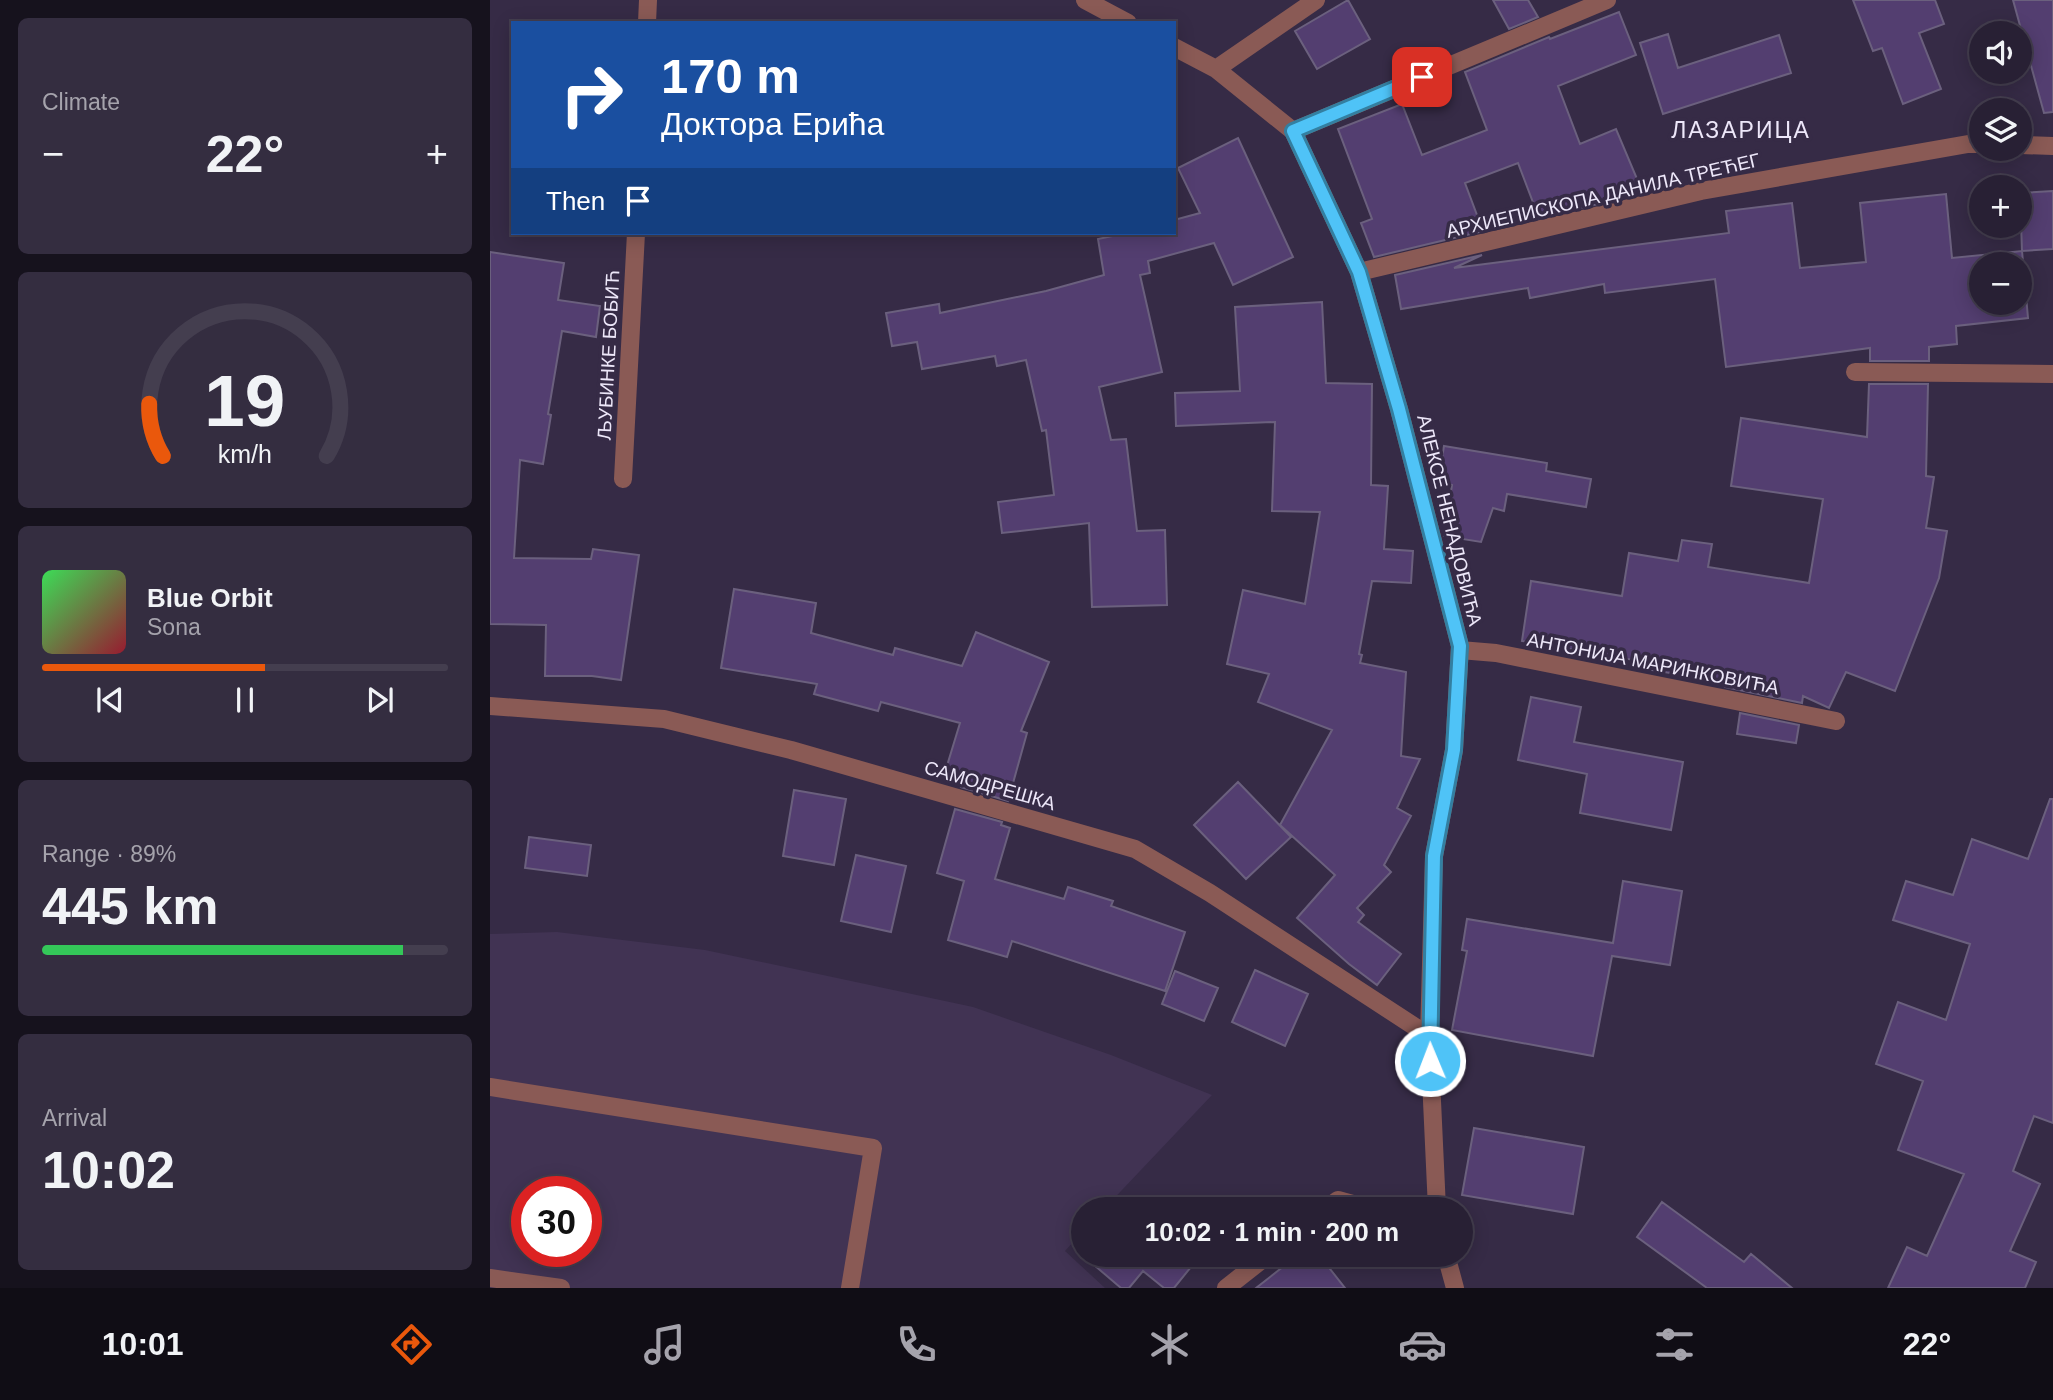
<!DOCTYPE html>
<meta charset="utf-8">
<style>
body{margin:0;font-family:Arial,sans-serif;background:#342d40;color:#f1f3f6;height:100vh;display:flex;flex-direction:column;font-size:26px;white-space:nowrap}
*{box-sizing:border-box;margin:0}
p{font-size:23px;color:#a5a3ac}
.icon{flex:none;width:38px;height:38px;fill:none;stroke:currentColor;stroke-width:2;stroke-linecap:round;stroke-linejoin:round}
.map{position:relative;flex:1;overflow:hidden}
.drawer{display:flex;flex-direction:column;gap:18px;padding:18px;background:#16121d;width:490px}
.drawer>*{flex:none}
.top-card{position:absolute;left:21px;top:21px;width:665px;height:214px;border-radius:0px;box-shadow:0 4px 18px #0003,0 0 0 2px #443e4f;background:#1a4fa0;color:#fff;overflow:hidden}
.fabs{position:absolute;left:1479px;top:21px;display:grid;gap:14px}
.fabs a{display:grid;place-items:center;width:63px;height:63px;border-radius:50%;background:#282034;box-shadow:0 4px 18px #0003,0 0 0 2px #443e4f;font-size:35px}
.speed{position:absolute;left:21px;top:1176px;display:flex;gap:14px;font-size:35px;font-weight:700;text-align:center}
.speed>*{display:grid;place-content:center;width:91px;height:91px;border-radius:50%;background:#282034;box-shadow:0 4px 18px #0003,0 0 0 2px #443e4f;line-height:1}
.speed .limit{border:10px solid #d22;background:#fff;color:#111}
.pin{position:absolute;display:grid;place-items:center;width:60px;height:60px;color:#fff;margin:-30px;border-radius:14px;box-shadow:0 4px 10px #0006}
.me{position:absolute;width:77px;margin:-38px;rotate:359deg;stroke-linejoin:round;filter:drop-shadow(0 0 5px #0008)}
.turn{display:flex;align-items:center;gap:24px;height:147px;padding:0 35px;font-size:32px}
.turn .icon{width:91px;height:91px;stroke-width:2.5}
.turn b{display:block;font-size:49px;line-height:60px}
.then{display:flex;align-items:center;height:66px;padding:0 35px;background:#0003;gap:14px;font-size:26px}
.big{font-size:52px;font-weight:800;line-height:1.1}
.drawer .tile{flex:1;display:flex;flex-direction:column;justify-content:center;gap:10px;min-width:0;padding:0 24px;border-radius:10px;background:#342d40}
.drawer .dial{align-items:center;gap:0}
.dial svg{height:182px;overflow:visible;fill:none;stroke:#443e4f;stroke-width:7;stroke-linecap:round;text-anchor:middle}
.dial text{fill:#f1f3f6;stroke:none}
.song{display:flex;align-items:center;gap:21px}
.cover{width:84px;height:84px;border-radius:10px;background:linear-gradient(135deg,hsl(130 70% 55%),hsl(350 70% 35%))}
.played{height:7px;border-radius:4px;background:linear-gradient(90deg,#ea580c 55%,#443e4f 55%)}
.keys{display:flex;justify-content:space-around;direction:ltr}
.heat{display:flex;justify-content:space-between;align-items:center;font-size:38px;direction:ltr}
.charge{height:10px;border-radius:5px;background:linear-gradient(90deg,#34c759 89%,#443e4f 0)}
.trip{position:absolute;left:581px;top:1197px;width:402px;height:70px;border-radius:35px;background:#282034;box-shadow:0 4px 18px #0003,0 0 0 2px #443e4f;font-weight:800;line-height:70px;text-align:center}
.menu{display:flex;height:112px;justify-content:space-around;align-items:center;background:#100d15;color:#a5a3ac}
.menu .icon{width:49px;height:49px}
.menu .current{color:#ea580c}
.menu b{font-size:32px;color:#f1f3f6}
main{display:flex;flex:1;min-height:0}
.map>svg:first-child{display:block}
.built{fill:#413353;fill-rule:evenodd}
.building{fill:#533e70;stroke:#6b607e;stroke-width:2;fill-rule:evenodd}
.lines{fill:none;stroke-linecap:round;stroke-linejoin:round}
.minor{stroke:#8a5a55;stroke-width:18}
.route-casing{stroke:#337fa1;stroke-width:18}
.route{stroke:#4fc3f7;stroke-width:12}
.labels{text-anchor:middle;stroke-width:7;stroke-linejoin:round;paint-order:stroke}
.street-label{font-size:19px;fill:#ede7f9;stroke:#362b46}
.quarter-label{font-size:23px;letter-spacing:2px;fill:#ede7f9;stroke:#362b46}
</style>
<main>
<section class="drawer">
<div class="tile"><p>Climate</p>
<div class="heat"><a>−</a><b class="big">22°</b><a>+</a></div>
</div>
<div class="tile dial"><svg viewBox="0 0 100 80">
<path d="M14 69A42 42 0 1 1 86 69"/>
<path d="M14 69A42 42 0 0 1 8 46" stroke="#ea580c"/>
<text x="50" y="56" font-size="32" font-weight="700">19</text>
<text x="50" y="72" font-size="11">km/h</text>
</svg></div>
<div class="tile">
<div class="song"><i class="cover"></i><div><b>Blue Orbit</b><p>Sona</p></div></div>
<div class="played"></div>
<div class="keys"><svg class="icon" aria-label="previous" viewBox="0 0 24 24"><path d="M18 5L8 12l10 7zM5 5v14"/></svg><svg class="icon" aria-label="pause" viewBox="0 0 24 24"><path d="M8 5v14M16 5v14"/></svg><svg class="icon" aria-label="next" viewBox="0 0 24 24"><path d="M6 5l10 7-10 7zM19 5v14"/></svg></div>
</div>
<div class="tile"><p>Range · 89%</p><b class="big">445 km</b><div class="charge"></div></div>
<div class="tile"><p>Arrival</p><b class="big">10:02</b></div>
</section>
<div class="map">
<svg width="1563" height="1288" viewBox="0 0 1563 1288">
<rect width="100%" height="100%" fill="#362b46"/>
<path class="built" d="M 67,932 L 215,950 L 483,1007 L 621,1055 L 722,1095 L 614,1209 L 593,1209 L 593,1231 L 575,1251 L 615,1288 L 0,1288 L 0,934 ZM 37,1192 L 96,1192 L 96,1251 L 37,1251 Z"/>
<path class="building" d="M 858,0 L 880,39 L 827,69 L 805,31 Z
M 1003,0 L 1038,0 L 1048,17 L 1019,29 Z
M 1363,0 L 1445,0 L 1454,24 L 1429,33 L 1451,89 L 1413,104 L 1392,48 L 1383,51 Z
M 1523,0 L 1563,0 L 1563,112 L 1554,113 Z
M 1129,12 L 1146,55 L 1068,86 L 1090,144 L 1126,129 L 1150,186 L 1112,203 L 1049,218 L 1028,163 L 975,183 L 993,231 L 884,257 L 871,223 L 882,219 L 848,129 L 912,104 L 932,155 L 997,130 L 975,72 L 1059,37 L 1060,39 Z
M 1178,34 L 1188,68 L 1289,35 L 1301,73 L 1173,114 L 1150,43 Z
M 748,138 L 803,257 L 743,285 L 724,243 L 658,261 L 660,273 L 650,275 L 672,372 L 609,387 L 621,440 L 636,439 L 647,531 L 675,530 L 677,605 L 602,607 L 599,523 L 512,533 L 508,502 L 564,495 L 556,430 L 552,431 L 536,360 L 507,366 L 505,356 L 432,369 L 427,342 L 402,346 L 396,313 L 449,304 L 450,313 L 556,291 L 614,275 L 608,239 L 637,233 L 684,233 L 684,220 L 710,213 L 688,168 Z
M 1563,191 L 1563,249 L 1532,251 L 1530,193 Z
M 1456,194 L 1462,258 L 1532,251 L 1538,318 L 1466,326 L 1467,344 L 1439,347 L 1439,361 L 1380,361 L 1380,348 L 1236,367 L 1225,279 L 1115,293 L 1114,284 L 1040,298 L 1038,288 L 911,309 L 905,275 L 992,255 L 964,268 L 1239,233 L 1236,211 L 1302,203 L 1310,268 L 1376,262 L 1370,203 ZM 1491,264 L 1530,264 L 1530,303 L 1491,303 Z
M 0,252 L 74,263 L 68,300 L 110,306 L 106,337 L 72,331 L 58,414 L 61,415 L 53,464 L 30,460 L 24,558 L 101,559 L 103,549 L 149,555 L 131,680 L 102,676 L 55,676 L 56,625 L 0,624 Z
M 832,302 L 836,383 L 882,384 L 881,485 L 898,486 L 894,549 L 923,551 L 921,583 L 882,581 L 869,654 L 872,655 L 870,663 L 916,672 L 911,756 L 930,759 L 907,808 L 921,816 L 894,865 L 901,872 L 867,908 L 874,915 L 868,922 L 911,954 L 887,985 L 859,964 L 807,918 L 845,875 L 790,825 L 842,730 L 768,702 L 779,674 L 737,664 L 753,590 L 815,604 L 830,512 L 782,511 L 785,422 L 686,426 L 685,393 L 750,391 L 745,307 Z
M 1379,384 L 1438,384 L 1436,476 L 1444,477 L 1436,528 L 1457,531 L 1449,578 L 1405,691 L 1356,672 L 1339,708 L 1313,696 L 1312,703 L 1235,687 L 1236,682 L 1149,668 L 1150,661 L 1032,641 L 1041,581 L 1132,596 L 1139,553 L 1188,561 L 1192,540 L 1222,544 L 1218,567 L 1319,583 L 1333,499 L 1241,486 L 1251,418 L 1377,437 Z
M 954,446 L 1057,463 L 1056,471 L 1101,479 L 1096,507 L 1017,494 L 1014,511 L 1003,508 L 991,542 L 954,536 L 962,485 L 948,482 Z
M 244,589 L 326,603 L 321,633 L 403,655 L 405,648 L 472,666 L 486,632 L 559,662 L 531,731 L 537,733 L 518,801 L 471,787 L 474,774 L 456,769 L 470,723 L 391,702 L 388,711 L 324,694 L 327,684 L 231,668 Z
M 1041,697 L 1091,707 L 1084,742 L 1193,762 L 1181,830 L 1090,813 L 1097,774 L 1028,760 Z
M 1250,713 L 1309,725 L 1306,743 L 1247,734 Z
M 748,782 L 801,837 L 756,879 L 704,825 Z
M 304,790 L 356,799 L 344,865 L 293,856 Z
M 1560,799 L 1563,799 L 1563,1123 L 1544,1116 L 1523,1171 L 1550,1184 L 1520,1251 L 1546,1262 L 1535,1288 L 1398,1288 L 1417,1247 L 1437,1256 L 1474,1174 L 1408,1150 L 1433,1081 L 1386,1064 L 1408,1002 L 1456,1020 L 1480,944 L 1403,920 L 1416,881 L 1463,895 L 1482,839 L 1538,859 Z
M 465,809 L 512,822 L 511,825 L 520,828 L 505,879 L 574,899 L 578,887 L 623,901 L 621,906 L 695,932 L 675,991 L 522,941 L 517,957 L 458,940 L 474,881 L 447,873 Z
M 39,837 L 101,845 L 97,876 L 35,868 Z
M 366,855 L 416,866 L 401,932 L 351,921 Z
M 1133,881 L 1192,891 L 1180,965 L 1122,956 L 1103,1056 L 962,1030 L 977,951 L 972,950 L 977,919 L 1123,943 Z
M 765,970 L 818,994 L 795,1046 L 742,1022 Z
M 685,971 L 728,988 L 714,1021 L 672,1004 Z
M 984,1128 L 1094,1147 L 1083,1214 L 972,1195 Z
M 1172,1202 L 1254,1262 L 1261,1254 L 1302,1288 L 1217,1288 L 1147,1237 Z
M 601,1255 L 697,1255 L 705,1262 L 684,1288 L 674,1288 L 653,1271 L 639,1288 L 631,1288 L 597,1259 Z
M 808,1255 L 829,1255 L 855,1288 L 766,1288 Z"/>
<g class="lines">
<path class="minor" d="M 595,0 L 638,23
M 157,23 L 158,0
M 684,47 L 726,69 L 803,131 L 869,272 L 909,409 L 970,646 L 964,750 L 944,856 L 939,1036 L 947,1209
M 726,69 L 826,0
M 803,131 L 1117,0
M 1530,145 L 1563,146
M 869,272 L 1211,191 L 1478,144 L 1491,144
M 1365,372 L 1563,374
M 133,479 L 146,233
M 970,650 L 1006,653 L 1346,721
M 0,706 L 174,719 L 301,750 L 645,849 L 720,893 L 939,1036
M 0,1087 L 383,1148 L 360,1288
M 836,1209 L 848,1200 L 881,1209
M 956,1255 L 965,1288
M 0,1278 L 71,1288
M 736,1288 L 778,1255"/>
</g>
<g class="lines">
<g class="route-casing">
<path id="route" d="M 932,77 L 803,131 L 869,272 L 909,409 L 970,646 L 964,750 L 944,856 L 940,1061"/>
</g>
<use href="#route" class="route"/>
</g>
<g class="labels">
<g class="street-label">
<text transform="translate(1113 195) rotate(-13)" y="7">АРХИЕПИСКОПА ДАНИЛА ТРЕЋЕГ</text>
<text transform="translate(118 355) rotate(-87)" y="7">ЉУБИНКЕ БОБИЋ</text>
<text transform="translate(960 520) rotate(76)" y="7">АЛЕКСЕ НЕНАДОВИЋА</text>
<text transform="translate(1163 663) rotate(11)" y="7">АНТОНИЈА МАРИНКОВИЋА</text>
<text transform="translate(500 785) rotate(16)" y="7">САМОДРЕШКА</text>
</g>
<g class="quarter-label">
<text x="1251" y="138">ЛАЗАРИЦА</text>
</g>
</g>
</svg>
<div class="fabs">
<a><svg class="icon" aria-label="sound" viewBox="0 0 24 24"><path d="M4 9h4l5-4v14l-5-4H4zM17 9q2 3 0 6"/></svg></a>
<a><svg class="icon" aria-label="layers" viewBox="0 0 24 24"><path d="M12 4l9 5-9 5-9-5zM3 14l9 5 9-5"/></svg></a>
<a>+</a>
<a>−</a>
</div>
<div class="speed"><div class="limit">30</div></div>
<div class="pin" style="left:932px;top:77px;background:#d93025"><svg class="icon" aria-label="arrive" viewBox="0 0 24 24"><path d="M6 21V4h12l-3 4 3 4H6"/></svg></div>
<svg class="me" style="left:940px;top:1061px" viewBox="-20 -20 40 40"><circle r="17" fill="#4fc3f7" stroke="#fff" stroke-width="3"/><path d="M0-11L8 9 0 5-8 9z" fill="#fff"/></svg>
<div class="trip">10:02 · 1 min · 200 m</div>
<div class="top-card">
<div class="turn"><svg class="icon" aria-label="right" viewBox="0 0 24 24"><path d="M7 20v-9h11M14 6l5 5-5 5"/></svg><div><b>170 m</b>Доктора Ерића</div></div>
<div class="then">Then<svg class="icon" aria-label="arrive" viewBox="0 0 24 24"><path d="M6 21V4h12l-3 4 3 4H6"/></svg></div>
</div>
</div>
</main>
<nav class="menu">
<b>10:01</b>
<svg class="icon current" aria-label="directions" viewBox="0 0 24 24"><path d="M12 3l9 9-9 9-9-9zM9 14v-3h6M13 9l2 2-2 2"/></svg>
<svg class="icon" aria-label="music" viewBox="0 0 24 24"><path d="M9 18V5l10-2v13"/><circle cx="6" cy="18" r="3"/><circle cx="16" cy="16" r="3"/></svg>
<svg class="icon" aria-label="phone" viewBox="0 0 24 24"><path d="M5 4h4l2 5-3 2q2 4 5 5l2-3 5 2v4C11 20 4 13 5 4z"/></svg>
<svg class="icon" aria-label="climate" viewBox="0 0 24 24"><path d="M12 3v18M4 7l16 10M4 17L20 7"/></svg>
<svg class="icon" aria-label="car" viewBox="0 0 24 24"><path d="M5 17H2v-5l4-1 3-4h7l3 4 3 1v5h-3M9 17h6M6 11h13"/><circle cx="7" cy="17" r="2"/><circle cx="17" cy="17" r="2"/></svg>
<svg class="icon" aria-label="filters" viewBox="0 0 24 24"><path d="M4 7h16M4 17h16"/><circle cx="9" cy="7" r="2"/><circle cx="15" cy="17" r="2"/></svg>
<b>22°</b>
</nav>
